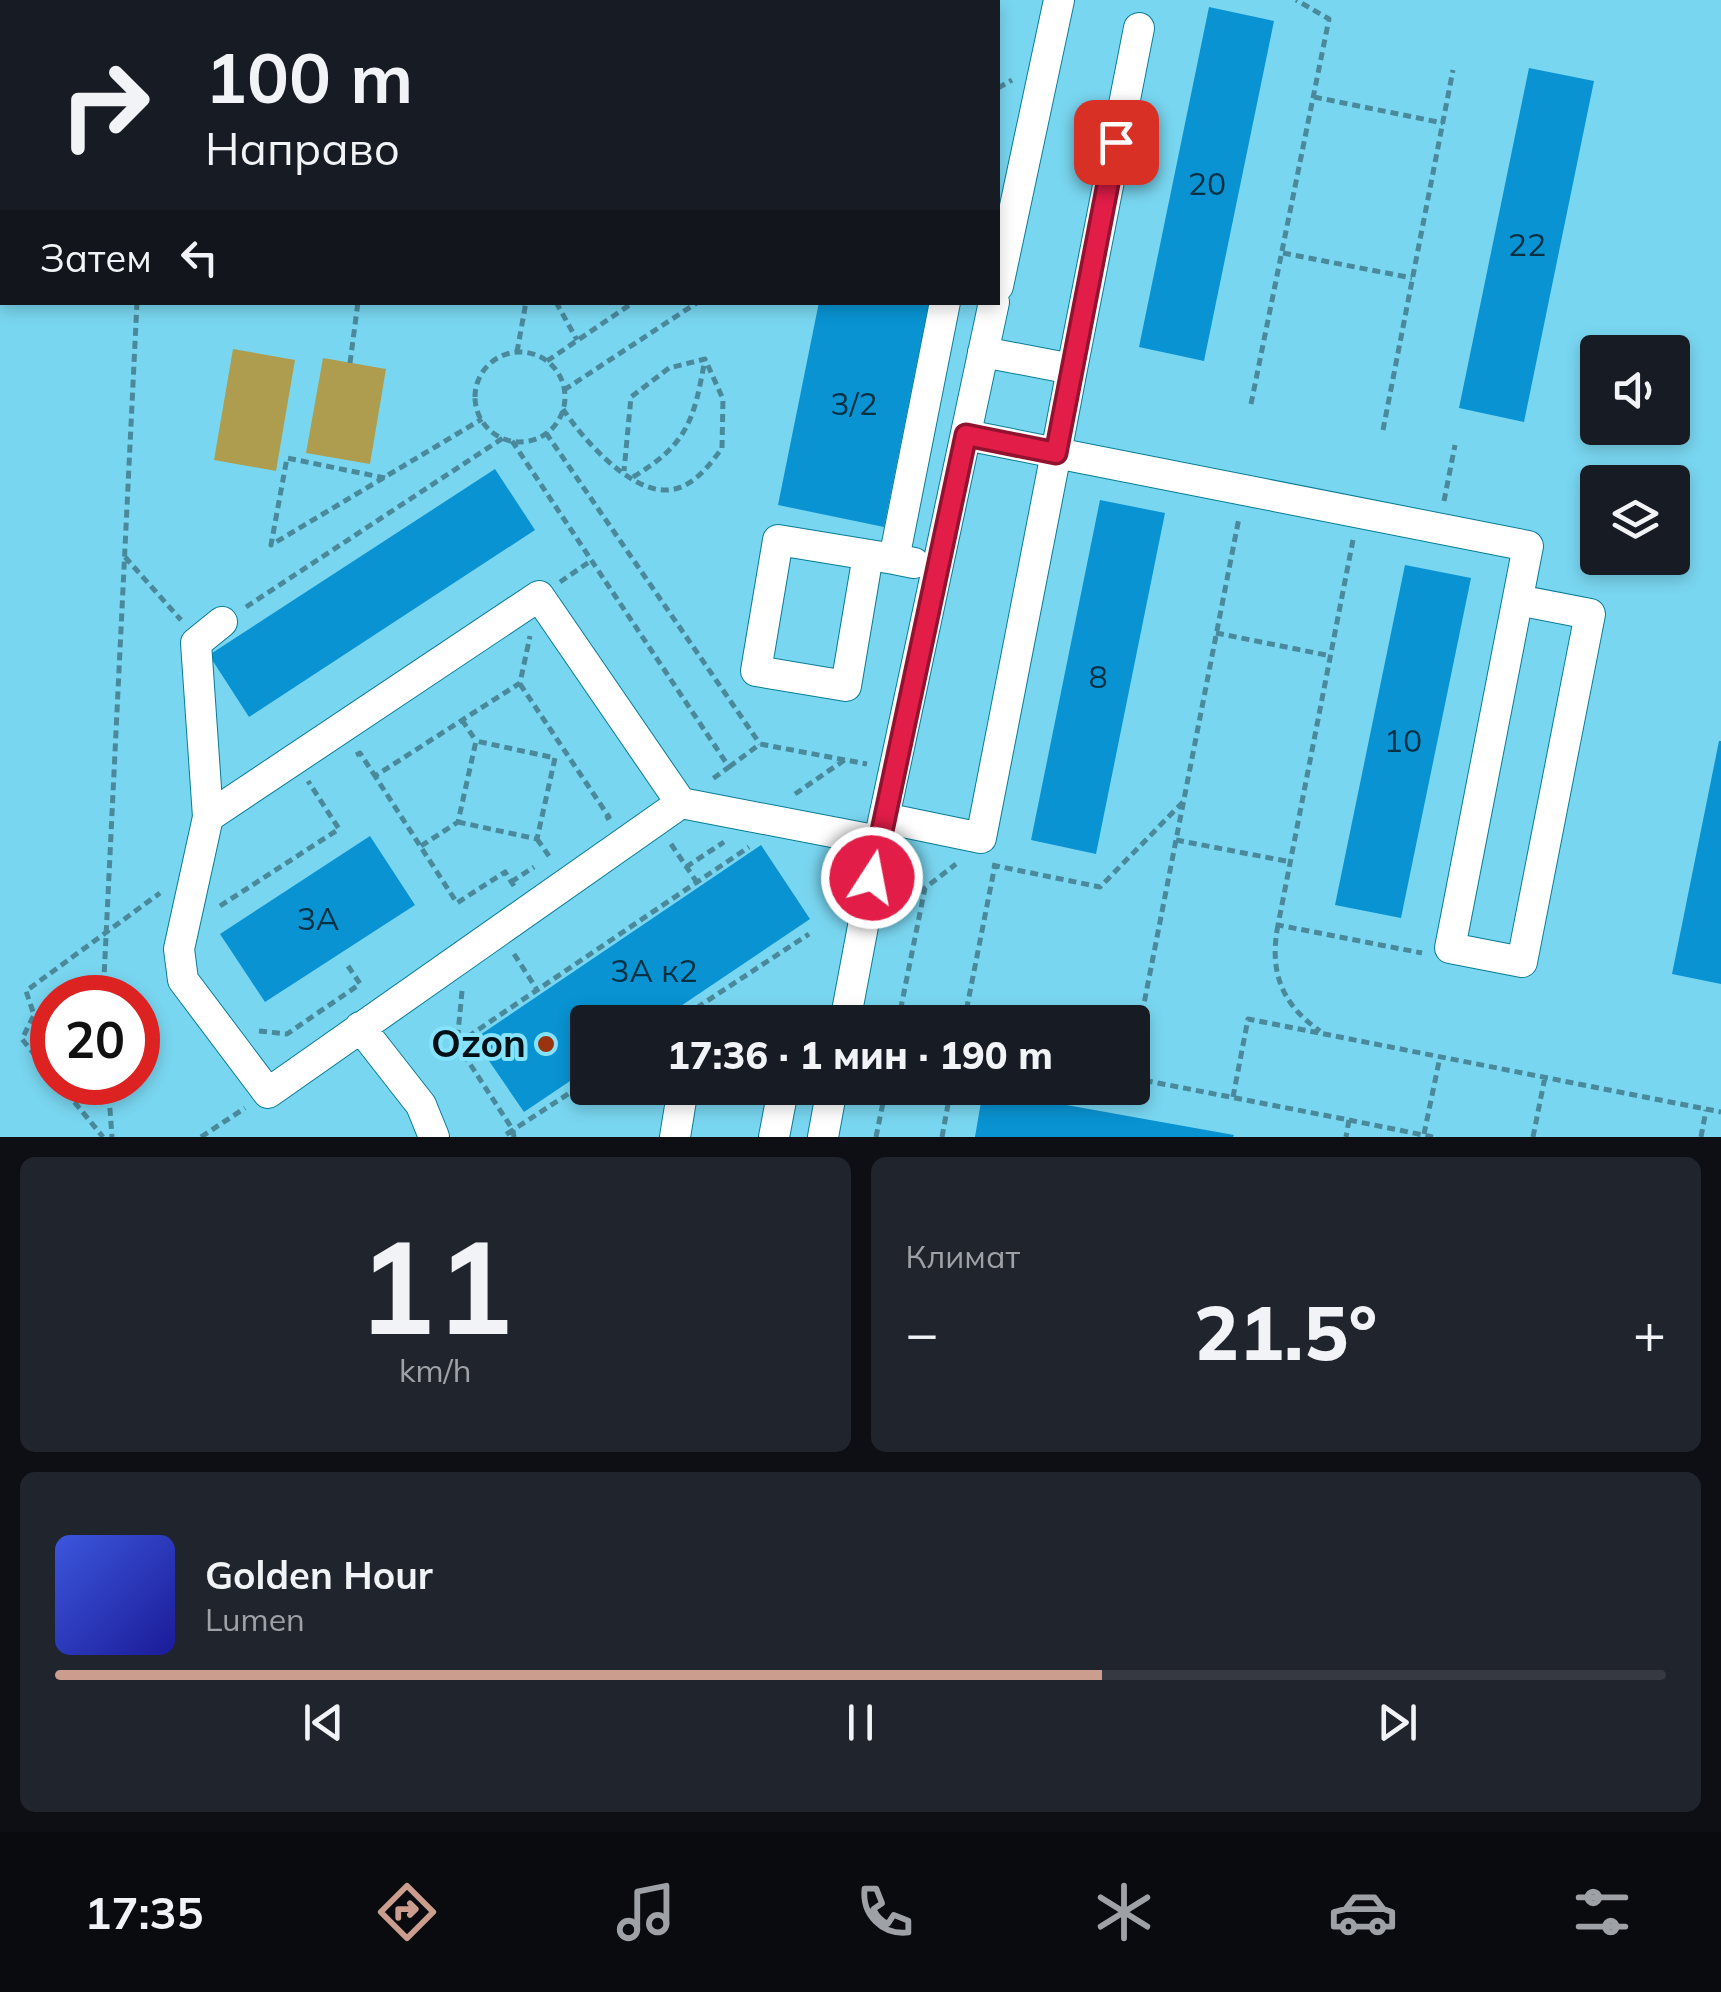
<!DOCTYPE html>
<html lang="ru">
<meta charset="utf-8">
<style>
body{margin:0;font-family:Mulish,sans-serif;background:#20242c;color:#f1f3f6;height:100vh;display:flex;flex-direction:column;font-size:38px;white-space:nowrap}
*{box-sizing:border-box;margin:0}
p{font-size:32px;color:#9ea1a6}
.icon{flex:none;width:55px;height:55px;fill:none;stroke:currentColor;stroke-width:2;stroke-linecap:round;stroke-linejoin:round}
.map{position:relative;height:1137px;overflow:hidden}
.side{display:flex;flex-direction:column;gap:20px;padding:20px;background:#0d0f14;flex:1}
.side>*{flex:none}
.banner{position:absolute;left:0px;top:0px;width:1000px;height:305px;box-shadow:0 5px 15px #0003;background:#171b24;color:#f1f3f6;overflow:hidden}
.controls{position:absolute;left:1580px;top:335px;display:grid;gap:20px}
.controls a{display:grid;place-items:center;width:110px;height:110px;border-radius:10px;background:#171b24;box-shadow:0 5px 15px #0003;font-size:50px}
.speed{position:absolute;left:30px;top:975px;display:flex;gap:20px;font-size:50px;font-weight:700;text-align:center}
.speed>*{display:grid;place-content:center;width:130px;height:130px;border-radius:50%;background:#171b24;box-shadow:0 5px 15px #0003;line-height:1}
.speed .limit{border:15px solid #d22;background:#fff;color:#111}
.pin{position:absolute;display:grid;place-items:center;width:85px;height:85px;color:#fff;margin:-42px;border-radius:20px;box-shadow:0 5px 15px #0006}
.me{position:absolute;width:110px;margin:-55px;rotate:11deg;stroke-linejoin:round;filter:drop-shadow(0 0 8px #0008)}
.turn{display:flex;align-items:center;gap:35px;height:210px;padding:0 40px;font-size:45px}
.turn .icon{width:130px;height:130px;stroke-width:2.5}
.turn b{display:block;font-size:70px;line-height:85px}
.then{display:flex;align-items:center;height:95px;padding:0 40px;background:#0003;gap:20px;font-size:38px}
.big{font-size:75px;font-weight:800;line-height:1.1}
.side .card{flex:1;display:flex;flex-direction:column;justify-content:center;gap:15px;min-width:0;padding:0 35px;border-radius:15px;background:#20242c}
.side .dial{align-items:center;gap:0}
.dial b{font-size:130px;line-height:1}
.song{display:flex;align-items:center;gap:30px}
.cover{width:120px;height:120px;border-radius:15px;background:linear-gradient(135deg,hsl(230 70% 55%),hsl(240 70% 35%))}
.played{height:10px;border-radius:5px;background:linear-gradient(90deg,#ca9d8e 65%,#363941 65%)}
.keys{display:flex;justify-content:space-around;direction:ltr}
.heat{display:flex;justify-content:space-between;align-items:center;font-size:55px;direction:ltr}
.side .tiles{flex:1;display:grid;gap:20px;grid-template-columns:1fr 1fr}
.card:last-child{grid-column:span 2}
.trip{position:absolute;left:570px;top:1005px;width:580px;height:100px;border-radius:10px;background:#171b24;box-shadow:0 5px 15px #0003;font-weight:800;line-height:100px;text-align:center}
.menu{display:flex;height:160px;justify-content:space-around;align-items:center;background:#090b0e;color:#9ea1a6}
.menu .icon{width:70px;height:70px}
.menu .on{color:#ca9d8e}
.menu b{font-size:45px;color:#f1f3f6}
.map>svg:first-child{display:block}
.green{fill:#ae9d4e}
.building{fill:#0993d2}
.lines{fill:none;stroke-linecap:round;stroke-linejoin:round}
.minor-casing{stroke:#087c94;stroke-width:32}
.major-casing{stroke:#087c94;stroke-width:42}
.path{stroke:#4a899b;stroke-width:5;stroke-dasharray:8 5;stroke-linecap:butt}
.minor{stroke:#fff;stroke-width:30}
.major{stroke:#fff;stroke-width:40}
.route-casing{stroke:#92132f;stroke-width:25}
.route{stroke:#e11d48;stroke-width:18}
.poi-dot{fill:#9a340e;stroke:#86e3fd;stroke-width:4}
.labels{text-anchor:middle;stroke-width:8;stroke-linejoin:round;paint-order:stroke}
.number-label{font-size:32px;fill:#023144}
.poi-label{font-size:38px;font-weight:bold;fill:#001015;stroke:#86e3fd;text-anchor:end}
</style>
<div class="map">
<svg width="1721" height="1137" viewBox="0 0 1721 1137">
<rect width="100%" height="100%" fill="#79d6f0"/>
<path class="green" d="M 233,349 L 295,360 L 276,471 L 214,460 Z
M 323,358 L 386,369 L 370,464 L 306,453 Z"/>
<path class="building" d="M 1209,7 L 1274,21 L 1204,361 L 1139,347 Z
M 1529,68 L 1594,81 L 1524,422 L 1459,408 Z
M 819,302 L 929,302 L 884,527 L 778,505 Z
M 495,469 L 535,530 L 249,717 L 209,655 Z
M 1100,500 L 1165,513 L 1096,854 L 1031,840 Z
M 1405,565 L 1471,578 L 1401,918 L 1335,905 Z
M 1719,741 L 1721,741 L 1721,984 L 1672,974 Z
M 370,836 L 415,905 L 265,1002 L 220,934 Z
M 761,845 L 810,919 L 657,1022 L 588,1022 L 588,1069 L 524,1112 L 474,1039 Z
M 983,1090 L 1234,1135 L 1233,1137 L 975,1137 Z"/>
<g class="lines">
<g class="minor-casing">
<path id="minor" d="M 341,0 L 342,2
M 636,0 L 637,2
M 443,2 L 446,0
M 731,2 L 735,0
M 998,286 L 1059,0
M 983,352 L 1072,369 L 1139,28
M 1072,369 L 1056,453 L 1528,546 L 1450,948 L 1522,962 L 1590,614 L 1518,600
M 868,555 L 846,686 L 756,671 L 778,540 L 894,559
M 914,563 L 894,559 L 945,302
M 539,596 L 681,803 L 268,1093 L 183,980 L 179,949 L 208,817 Z
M 681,803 L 879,841 L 994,302
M 208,817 L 196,643 L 222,622
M 884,818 L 981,838 L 1056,453 L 966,435
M 845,1022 L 879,841
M 360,1027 L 421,1105 L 434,1137
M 770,1088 L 783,1090 L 774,1137
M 675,1137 L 683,1088
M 823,1137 L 832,1088"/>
</g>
<g class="major-casing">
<path id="major" d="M 23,2 L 23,0
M 0,189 L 2,168"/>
</g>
<path class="path" d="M 398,0 L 400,2
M 160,2 L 160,0
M 210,2 L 213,0
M 587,2 L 588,0
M 998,88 L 1012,80
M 1314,97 L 1443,123
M 1283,253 L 1412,278
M 556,302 L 577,340
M 517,352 L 526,302
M475 397a45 45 0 1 1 90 0a45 45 0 1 1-90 0Z
M 547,361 L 634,302
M 350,363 L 358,302
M 564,390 L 698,302
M 1251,404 L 1329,19 L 1296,0
M 563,409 C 581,437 629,492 667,490 C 692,489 709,466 722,448 L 723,399 L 705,359 L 669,368 L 631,397 L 624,471
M 1383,430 L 1453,70
M 546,433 L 760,744
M 512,441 L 729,767 L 711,780
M 633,477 C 688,444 694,420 705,359
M 385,478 L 287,458 L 271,545 L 482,419
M 1444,501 L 1455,445
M 1353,540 L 1278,925 L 1422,953
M 125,557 L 181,620
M 560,582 L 592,560
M 246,607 L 503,438
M 1216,633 L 1331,656
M 520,684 L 609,817 L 605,819
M 462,720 L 476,741
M 356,755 L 360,753 L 375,776
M 729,767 L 760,744 L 867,764
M 795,794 L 846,759
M 537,839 L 549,856
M 1176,840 L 1291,862
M 671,844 L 696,881
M 421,846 L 458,822 L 476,741 L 555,758 L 537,839 L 458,822
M 992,865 L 1100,887 L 1183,802
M 686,867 L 724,842
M 511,882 L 534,867
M 514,886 L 505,872 L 457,903 L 375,776 L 520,683 L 530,636
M 220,906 L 339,829 L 308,781
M 1278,925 C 1269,971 1281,1004 1320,1031
M 514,954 L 536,988
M 348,966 L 361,985
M 462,991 L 457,1044 L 513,1130 L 502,1137
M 103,998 L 137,302
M 675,1022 L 809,934
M 898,1022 L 925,888 L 956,864
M 964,1022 L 995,865
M 259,1031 L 287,1034 L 360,984
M 457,1044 L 749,847
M 1132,1065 L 1239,518
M 52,1076 L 22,1039 L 34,1015 L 26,991 L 160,893
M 1132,1078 L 1349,1120 L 1346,1137
M 58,1082 L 103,1137
M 108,1082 L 112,1137
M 1233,1097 L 1248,1019 L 1721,1112
M 1349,1120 L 1433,1137
M 1424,1134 L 1440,1057
M 201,1137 L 245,1108
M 514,1137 L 513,1130 L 588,1081
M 876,1137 L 886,1088
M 942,1137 L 951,1088
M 1533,1137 L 1545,1077
M 1701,1137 L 1706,1110"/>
<use href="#minor" class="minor"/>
<use href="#major" class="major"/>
</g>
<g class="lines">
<g class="route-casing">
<path id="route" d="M 872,878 L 966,435 L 1056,453 L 1116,142"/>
</g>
<use href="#route" class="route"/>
</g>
<circle class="poi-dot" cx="546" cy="1044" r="10"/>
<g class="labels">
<g class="number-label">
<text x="1207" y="195">20</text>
<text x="1527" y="256">22</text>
<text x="854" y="415">3/2</text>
<text x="1098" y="688">8</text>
<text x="1403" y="752">10</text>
<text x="318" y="930">3А</text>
<text x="654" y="982">3А к2</text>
</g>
<g class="poi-label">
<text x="526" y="1057">Ozon</text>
</g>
</g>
</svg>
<div class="controls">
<a><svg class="icon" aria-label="sound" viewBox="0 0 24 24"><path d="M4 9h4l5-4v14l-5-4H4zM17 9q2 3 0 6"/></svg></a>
<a><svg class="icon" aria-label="layers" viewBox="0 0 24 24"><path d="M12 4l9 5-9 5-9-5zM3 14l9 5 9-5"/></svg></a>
</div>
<div class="speed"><div class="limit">20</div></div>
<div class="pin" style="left:1116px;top:142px;background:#d93025"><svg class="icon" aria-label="arrive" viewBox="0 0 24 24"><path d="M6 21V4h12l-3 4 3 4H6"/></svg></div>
<svg class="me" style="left:872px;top:878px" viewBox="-20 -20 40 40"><circle r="17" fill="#e11d48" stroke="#fff" stroke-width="3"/><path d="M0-11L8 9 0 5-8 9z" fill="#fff"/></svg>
<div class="trip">17:36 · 1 мин · 190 m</div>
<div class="banner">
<div class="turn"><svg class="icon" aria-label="right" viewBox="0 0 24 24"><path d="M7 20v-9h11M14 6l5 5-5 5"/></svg><div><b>100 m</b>Направо</div></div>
<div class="then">Затем<svg class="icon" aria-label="left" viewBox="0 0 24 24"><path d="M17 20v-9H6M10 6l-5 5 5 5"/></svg></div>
</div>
</div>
<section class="side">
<div class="tiles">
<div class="card dial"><b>11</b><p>km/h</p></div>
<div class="card"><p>Климат</p>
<div class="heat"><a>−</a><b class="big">21.5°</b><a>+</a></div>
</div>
<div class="card">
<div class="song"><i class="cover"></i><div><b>Golden Hour</b><p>Lumen</p></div></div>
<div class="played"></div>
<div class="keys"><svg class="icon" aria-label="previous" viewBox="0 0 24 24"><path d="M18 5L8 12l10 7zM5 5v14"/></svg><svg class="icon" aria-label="pause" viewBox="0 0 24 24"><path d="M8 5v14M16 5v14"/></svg><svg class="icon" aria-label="next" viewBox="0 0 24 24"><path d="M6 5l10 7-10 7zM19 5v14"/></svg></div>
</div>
</div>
</section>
<nav class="menu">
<b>17:35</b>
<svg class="icon on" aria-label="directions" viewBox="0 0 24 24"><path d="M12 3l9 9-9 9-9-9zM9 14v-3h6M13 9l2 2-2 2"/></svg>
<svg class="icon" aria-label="music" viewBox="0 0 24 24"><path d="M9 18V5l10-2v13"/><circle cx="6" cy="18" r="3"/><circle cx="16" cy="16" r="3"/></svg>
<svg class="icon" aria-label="phone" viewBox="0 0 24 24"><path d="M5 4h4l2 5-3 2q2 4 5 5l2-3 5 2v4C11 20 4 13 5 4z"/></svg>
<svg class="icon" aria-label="climate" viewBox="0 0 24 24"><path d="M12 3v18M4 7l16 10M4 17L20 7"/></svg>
<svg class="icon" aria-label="car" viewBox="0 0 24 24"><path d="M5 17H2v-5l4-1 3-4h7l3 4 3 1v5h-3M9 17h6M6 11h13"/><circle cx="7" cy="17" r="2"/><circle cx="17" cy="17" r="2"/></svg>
<svg class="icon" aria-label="filters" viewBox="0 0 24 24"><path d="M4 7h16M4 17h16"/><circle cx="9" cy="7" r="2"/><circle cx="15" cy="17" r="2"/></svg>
</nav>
